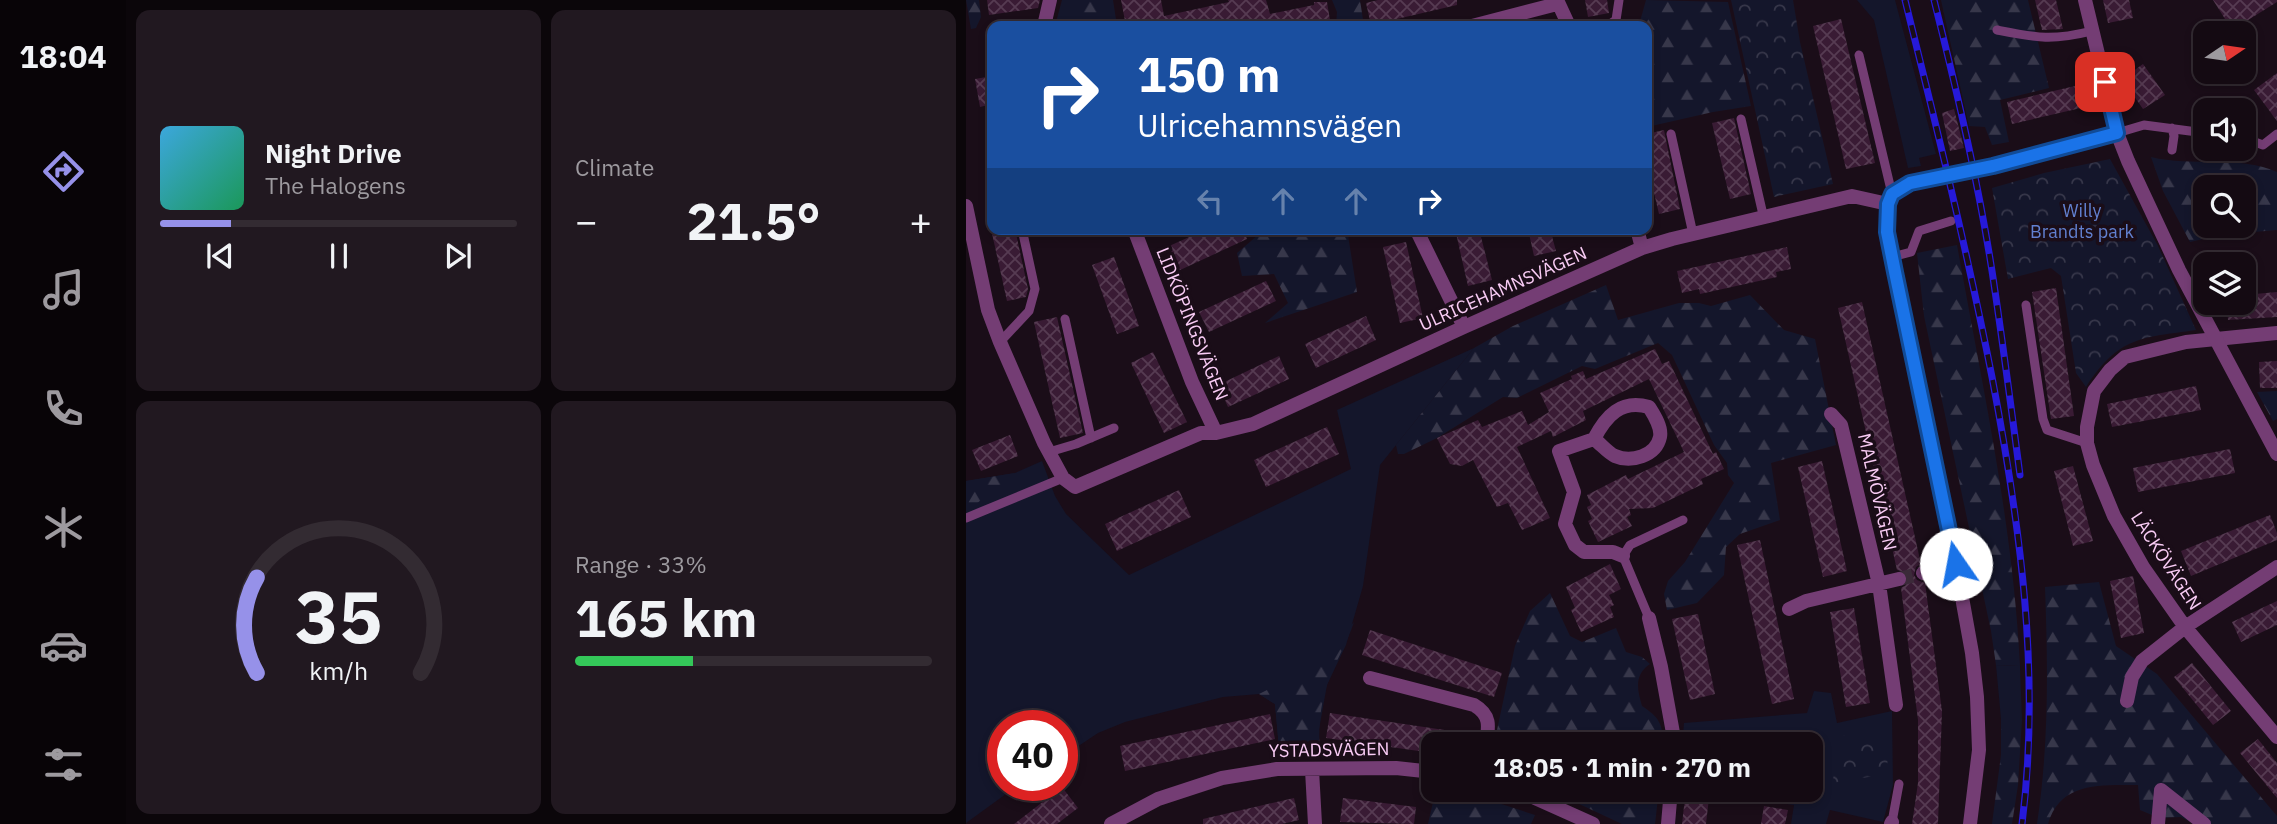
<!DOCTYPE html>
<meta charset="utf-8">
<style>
body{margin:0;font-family:"IBM Plex Sans",sans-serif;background:#211820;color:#f1f3f6;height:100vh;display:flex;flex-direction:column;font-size:26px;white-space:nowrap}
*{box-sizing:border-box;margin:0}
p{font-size:23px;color:#9d9a9f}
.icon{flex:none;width:38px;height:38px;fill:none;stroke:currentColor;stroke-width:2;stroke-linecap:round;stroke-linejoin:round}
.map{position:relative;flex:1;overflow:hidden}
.drawer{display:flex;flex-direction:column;gap:10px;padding:10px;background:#0b060a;width:840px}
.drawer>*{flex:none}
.hud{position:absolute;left:21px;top:21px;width:665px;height:214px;border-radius:14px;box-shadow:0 4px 10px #0003,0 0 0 2px #332b32;background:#1a4fa0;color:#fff;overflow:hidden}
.needle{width:46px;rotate:77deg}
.controls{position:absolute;left:1227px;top:21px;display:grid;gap:14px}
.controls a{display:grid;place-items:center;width:63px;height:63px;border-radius:14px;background:#140a12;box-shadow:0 4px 10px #0003,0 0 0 2px #332b32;font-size:35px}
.speed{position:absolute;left:21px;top:710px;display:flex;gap:14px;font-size:35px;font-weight:700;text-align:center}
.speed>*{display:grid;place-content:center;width:91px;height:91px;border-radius:50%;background:#140a12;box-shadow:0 4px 10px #0003,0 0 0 2px #332b32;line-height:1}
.speed .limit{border:10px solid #d22;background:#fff;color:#111}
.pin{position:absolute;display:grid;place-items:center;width:60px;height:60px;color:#fff;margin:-30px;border-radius:14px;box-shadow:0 4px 10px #0006}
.me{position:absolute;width:77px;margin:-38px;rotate:348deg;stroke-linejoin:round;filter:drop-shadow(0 0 5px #0008)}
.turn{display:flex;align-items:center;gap:24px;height:147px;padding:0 35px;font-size:32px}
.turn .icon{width:91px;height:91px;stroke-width:2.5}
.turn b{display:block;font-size:49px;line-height:60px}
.lanes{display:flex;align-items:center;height:66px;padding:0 35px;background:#0003;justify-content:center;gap:35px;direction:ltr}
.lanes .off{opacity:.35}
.big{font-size:52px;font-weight:700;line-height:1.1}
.drawer .card{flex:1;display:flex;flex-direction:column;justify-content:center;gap:10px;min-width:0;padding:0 24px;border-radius:14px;background:#211820}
.drawer .dial{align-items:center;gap:0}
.dial svg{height:182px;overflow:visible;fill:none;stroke:#332b32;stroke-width:7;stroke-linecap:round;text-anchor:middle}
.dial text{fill:#f1f3f6;stroke:none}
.song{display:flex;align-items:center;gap:21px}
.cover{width:84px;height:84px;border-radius:10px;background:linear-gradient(135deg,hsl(200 70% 55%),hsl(150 70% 35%))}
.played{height:7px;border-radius:4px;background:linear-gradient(90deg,#9691e9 20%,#332b32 20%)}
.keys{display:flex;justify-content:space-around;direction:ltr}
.heat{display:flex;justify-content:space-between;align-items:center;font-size:38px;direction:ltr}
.charge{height:10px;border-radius:5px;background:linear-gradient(90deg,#34c759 33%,#332b32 0)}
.drawer .tiles{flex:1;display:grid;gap:10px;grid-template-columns:repeat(2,1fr)}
.trip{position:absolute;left:455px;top:732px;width:402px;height:70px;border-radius:14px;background:#140a12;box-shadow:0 4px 10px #0003,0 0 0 2px #332b32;font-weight:700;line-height:70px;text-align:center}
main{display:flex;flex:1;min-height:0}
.tab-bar{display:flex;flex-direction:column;width:126px;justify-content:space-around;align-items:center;background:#080407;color:#9d9a9f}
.tab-bar .icon{width:49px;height:49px}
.tab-bar .on{color:#9691e9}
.tab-bar b{font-size:32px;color:#f1f3f6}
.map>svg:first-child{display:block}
.grass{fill:#14162b}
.forest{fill:url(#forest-firs);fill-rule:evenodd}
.park{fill:url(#park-crowns)}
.building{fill:url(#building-cross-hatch)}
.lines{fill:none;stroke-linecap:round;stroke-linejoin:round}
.minor-tunnel{stroke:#3b2a39;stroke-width:14;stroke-dasharray:14 7;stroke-linecap:butt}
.service{stroke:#743d74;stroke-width:9}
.minor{stroke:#743d74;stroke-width:14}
.tertiary{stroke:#743d74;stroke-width:14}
.rail-casing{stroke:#2619d9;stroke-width:7}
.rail{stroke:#1a0d18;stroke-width:4.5;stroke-dasharray:13;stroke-linecap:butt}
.route-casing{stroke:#114b97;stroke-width:18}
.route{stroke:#1a73e8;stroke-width:12}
.labels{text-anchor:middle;stroke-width:7;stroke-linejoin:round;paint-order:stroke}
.park-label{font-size:18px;fill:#6280d0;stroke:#1a0d18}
.street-label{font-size:18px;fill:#f9ccf5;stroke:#1a0d18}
</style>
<main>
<nav class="tab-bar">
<b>18:04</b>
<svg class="icon on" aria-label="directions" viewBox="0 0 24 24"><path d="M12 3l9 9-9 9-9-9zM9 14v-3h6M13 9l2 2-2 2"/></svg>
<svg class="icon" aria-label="music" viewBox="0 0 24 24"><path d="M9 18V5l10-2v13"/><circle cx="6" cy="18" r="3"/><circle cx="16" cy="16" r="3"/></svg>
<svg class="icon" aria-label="phone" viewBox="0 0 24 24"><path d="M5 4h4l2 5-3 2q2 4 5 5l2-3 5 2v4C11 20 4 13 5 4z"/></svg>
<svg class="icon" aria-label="climate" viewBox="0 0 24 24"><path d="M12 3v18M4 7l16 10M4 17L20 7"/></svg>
<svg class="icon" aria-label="car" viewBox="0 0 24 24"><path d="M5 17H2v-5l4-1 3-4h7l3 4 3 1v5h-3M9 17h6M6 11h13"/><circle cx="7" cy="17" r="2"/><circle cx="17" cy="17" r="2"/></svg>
<svg class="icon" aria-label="filters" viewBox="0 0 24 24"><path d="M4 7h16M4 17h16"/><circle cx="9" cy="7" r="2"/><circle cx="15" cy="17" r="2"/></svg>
</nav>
<section class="drawer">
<div class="tiles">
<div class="card">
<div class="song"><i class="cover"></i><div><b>Night Drive</b><p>The Halogens</p></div></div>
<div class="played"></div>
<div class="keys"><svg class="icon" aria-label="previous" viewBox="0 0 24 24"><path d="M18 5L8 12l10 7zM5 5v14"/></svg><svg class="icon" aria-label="pause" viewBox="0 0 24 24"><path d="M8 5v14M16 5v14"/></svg><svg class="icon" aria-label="next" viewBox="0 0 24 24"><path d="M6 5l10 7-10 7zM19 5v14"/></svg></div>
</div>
<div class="card"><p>Climate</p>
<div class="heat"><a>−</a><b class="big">21.5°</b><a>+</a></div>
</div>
<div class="card dial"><svg viewBox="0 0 100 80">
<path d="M14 69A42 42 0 1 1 86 69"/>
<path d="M14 69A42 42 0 0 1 14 27" stroke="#9691e9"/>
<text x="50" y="56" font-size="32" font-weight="700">35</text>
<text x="50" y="72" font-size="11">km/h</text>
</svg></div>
<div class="card"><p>Range · 33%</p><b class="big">165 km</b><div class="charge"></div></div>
</div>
</section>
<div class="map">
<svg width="1311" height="824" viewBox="0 0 1311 824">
<defs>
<pattern id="forest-firs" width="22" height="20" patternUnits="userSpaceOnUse" patternTransform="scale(1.75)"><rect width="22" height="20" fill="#14162b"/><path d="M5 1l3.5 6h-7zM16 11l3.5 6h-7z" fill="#37374a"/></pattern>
<pattern id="park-crowns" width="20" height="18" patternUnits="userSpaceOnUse" patternTransform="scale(1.75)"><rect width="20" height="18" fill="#14162b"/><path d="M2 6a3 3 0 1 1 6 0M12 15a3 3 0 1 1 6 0" fill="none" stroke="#37374a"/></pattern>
<pattern id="building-cross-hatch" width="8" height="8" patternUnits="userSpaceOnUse" patternTransform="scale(1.75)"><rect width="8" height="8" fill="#391b34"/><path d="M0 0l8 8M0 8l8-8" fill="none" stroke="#563b52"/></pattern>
</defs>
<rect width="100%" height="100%" fill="#1a0d18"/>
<path class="grass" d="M 891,0 L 929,0 L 970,154 L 953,158 L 955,166 L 942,168 L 908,20 Z
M 508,348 L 414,465 L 397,586 L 380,645 L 361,685 L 352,735 L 354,752 L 314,759 L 309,704 L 293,694 L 257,697 L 159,722 L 132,733 L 96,757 L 96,726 L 37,726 L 37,786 L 51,786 L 0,823 L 0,481 L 49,473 L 76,461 L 89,496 L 100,514 L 163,575 L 385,469 L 371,410 Z
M 1030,665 L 1054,666 L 1056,719 L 1035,719 Z
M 848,691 L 865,693 L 871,723 L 926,711 L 927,785 L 917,822 L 864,810 L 860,824 L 825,824 L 828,805 L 753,794 L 753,789 L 845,789 L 845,744 L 716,744 L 718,723 L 841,713 Z"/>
<path class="forest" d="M 0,0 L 13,0 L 15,17 L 10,28 L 5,29 Z
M 96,0 L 147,0 L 151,26 L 89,26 Z
M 366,0 L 394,0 L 398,26 L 370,26 L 371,12 Z
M 680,0 L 762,2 L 785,106 L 747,112 L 681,127 L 681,26 L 645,26 L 653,23 L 673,25 Z
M 975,0 L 1062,0 L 1083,88 L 1034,100 L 1043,142 L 1026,145 L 1019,127 L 1003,126 Z
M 1185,157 C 1225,167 1275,155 1311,172 L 1311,230 L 1254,235 L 1224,242 L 1197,191 ZM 1239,187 L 1278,187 L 1278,226 L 1239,226 Z
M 291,229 L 381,229 L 391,292 L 299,323 L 322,303 L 308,274 L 276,276 L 271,253 L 292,235 Z
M 991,245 C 1016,384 1047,524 1054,666 L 1030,665 L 1025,631 L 958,316 L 951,253 Z
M 640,285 L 652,320 L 713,303 L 733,303 L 745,306 L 784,295 L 818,330 L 849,339 L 870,445 L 805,463 L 814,520 L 774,534 L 760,547 L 758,575 L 731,603 L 701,610 L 698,594 L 702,581 L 719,562 L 768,483 L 762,475 L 761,463 L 748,445 L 706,355 L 692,343 L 629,369 L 616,366 L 551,398 L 537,397 L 471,438 L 438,454 L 432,454 L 430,445 L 508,348 L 547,326 Z
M 1311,391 L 1311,419 L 1307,421 L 1291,392 Z
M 49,473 L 5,508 L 0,510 L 0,481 Z
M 1133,582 L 1150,646 L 1191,674 L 1311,816 L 1311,824 L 1228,824 L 1215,817 L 1193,818 L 1174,810 L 1172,785 C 1136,785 1094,781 1082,824 L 1071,824 C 1083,745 1082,667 1079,587 Z
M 584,593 L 604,636 L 616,642 L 650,628 L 660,652 L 676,657 L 684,664 C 668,675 671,689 676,706 C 693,717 697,724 697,744 L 528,744 L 549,646 L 564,611 Z
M 388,622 C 381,644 368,663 361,685 C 354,705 352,731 354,752 L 314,759 L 309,704 L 293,694 L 337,672 L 354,660 Z
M 1035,719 L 1056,719 L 1052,785 L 1046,824 L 1026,824 L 1035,755 Z
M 470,789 L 523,800 L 569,815 L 565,824 L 462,824 Z
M 581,789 L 693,789 L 689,824 L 656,824 Z"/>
<path class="park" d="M 765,0 L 827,0 L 834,42 L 867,184 L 808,197 Z
M 1144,159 L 1192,246 L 1230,330 C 1175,338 1153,336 1120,387 L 1110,373 L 1095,276 L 1085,268 L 1042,279 L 1026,188 L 1078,173 Z
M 877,735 L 896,744 L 909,738 L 922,746 L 921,774 L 866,783 Z"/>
<path class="building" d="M 21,0 L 74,0 L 72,8 L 23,15 Z
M 155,0 L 195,0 L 198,16 L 263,2 L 262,0 L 300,0 L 304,14 L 348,5 L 348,2 L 361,2 L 365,26 L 160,26 Z
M 412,0 L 491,0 L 491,5 L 405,25 L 400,3 Z
M 619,0 L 641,0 L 643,13 L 622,17 Z
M 1069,0 L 1090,0 L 1097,29 L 1076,30 Z
M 1137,0 L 1163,0 L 1167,18 L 1142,23 Z
M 1247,0 L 1311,0 L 1311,2 L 1266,30 Z
M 875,19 L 909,163 L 880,169 L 847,26 Z
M 1177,64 L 1199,95 L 1177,109 L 1156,79 Z
M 1311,73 L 1311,121 L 1288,90 Z
M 26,76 L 26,104 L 14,107 L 9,79 Z
M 1109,86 L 1115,108 L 1046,124 L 1041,102 Z
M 988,109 L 998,148 L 984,151 L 976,113 Z
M 768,118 L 785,194 L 764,199 L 746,123 Z
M 698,130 L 714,209 L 693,214 L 681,163 L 681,134 Z
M 25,229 L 49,229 L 62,289 L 60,297 L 41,301 Z
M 241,229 L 277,229 L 281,239 L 212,271 L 201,247 Z
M 489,229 L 513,229 L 526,280 L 502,286 Z
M 562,229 L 584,229 L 590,251 L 568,256 Z
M 440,242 L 457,318 L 434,323 L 417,247 Z
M 821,247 L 825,269 L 810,272 L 811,277 L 734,294 L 733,289 L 716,293 L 711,271 Z
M 148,257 L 173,326 L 151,334 L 126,265 Z
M 300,281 L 310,301 L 243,332 L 233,312 Z
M 1090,288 L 1108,416 L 1085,419 L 1066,292 Z
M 1311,292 L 1311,317 L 1262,320 L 1261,303 L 1278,303 L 1278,295 Z
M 896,302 L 955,564 L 950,567 L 948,575 L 951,580 L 959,583 L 976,711 L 972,824 L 946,824 L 952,783 L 952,720 L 935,588 L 940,585 L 942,577 L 939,572 L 931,570 L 872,308 Z
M 400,316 L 410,340 L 350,368 L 339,344 Z
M 91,317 L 117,433 L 94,438 L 68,322 Z
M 689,349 L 696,364 L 703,361 L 747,454 L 750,452 L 758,469 L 735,479 L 737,484 L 687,508 L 663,509 L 665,515 L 661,517 L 666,526 L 632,542 L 622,521 L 626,519 L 621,507 L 625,505 L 621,495 L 660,475 L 662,479 L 718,452 L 683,379 L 617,411 L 620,420 L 587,437 L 585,431 L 551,447 L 584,518 L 556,530 L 542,503 L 531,507 L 507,460 L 496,466 L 484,464 L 471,438 L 512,420 L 516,427 L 556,411 L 562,425 L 583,412 L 574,393 L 606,379 L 605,376 L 617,371 L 620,379 Z
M 187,352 L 221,422 L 198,433 L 165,363 Z
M 313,356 L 323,379 L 262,407 L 252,385 Z
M 1311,361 L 1311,388 L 1294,388 L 1293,362 Z
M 1230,386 L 1235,410 L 1146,427 L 1141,404 Z
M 361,427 L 373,454 L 300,487 L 288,460 Z
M 44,435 L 52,456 L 15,471 L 6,450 Z
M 1264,449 L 1269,473 L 1172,492 L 1167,468 Z
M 856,461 L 881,571 L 857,577 L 832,467 Z
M 1107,466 L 1127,541 L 1107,546 L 1088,471 Z
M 213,490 L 225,517 L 151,551 L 139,524 Z
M 1304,515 L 1311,533 L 1311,540 L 1225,576 L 1215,551 Z
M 794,540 L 828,699 L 806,704 L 771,545 Z
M 644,564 L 655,589 L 643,595 L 648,605 L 644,607 L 648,617 L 615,632 L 605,610 L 609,608 L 600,587 Z
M 1167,576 L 1178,633 L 1155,638 L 1144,581 Z
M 1311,601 L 1311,625 L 1275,642 L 1266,622 Z
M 888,608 L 904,703 L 880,707 L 864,612 Z
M 732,614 L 749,694 L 724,700 L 706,619 Z
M 404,630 L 536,673 L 528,697 L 396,655 Z
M 1226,663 L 1265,711 L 1247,725 L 1208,677 Z
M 364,713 L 512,735 L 511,744 L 467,744 L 467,753 L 360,738 Z
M 304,714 L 309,739 L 159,771 L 154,746 Z
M 1292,739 L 1311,763 L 1311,798 L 1274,753 Z
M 96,787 L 112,808 L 91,824 L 48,824 Z
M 720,789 L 744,789 L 740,824 L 716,824 Z
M 328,798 L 333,820 L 316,824 L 237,824 L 237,819 Z
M 377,798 L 450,807 L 448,824 L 374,822 Z
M 798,806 L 822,810 L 819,824 L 795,824 Z"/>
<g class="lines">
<path class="minor-tunnel" d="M 933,579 L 957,573"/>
<path class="service" d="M 641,26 L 650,20 L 653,0
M 1031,30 C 1072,38 1085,41 1126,31
M 893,55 L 926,194
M 775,119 L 798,219
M 1206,128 L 1208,136 L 1206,150
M 1151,133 L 1178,125 L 1239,133
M 705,134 L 727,234
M 1278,138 L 1297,145 L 1311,134
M 1245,149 L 1245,157
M 926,257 L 945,252 L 953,231 L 985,221
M 1060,305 L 1077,419 L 1081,430 L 1121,443
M 99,319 L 125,438
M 34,342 L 63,311 L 69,289 L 56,229
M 83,452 L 110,444 L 148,428
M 0,518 L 97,478
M 683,618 L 657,556 L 664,545 L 717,520
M 926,822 L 933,784"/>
<path class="minor" d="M 591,0 L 603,26
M 78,26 L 84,0
M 506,26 L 591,4
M 0,206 L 22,310 L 34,342 L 78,443 L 97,478 L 109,487 L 235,433 L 250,433 L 287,424 L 498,327 L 676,248 L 706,239 L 886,196 L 922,204
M 168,229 L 226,382 L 250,433
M 450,229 L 498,327
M 671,229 L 676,248
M 1311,333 L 1220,342 L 1159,357 L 1144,370 L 1128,391 L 1121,427 L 1121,443 L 1127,465 L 1148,516 L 1177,567 L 1219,627 L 1311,737
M 865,414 L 875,425 L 913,584 L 930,705
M 628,439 C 640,416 655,399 683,407 C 688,415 696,427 694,437 C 690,456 665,463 649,456 C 642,453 635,444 628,439 L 593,451 L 608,492 L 599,524 L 609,545 L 618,552 L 647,552 L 657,556
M 957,573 L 990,564
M 823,609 L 840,601 L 933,579
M 683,618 L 695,667 L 709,744
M 404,678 L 508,705 C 525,715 523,726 520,744
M 1161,701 L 1166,677 L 1176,661 L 1219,627 L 1311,567
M 346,770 L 349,824
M 549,789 L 627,824
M 1195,790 L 1238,824
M 145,824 L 192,799 L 256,778 L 311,769 L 430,768 L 467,772
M 702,824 L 705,789
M 925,824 L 926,822
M 1192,824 L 1195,790"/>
<path class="tertiary" d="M 1119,0 L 1151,133 L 1162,161 L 1213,270 L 1311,454
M 1004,824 L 1013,750 L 1011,697 L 1006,653 L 990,564 L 929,272 L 921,232 L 922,204 L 926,194 L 944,183 L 1027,166 L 1151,133"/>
<g class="rail-casing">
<path id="rail" d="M 939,0 C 970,125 1001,250 1026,377 C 1054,524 1075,674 1056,824
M 968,0 C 992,96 1015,193 1029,291 C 1038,352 1046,414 1054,475"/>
</g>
<use href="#rail" class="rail"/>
</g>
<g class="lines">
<g class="route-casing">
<path id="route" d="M 990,564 L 929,272 L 921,232 L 922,204 L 926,194 L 944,183 L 1027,166 L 1151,133 L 1139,82"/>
</g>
<use href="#route" class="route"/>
</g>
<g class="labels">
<g class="park-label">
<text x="1116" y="217">Willy<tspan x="1116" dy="21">Brandts park</tspan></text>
</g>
<g class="street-label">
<text transform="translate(537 289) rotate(-24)" y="6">ULRICEHAMNSVÄGEN</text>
<text transform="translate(226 324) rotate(68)" y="6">LIDKÖPINGSVÄGEN</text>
<text transform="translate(911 492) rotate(77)" y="6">MALMÖVÄGEN</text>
<text transform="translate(1200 561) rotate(57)" y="6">LÄCKÖVÄGEN</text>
<text transform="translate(363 750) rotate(-1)" y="6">YSTADSVÄGEN</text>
</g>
</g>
</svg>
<div class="controls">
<a><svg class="needle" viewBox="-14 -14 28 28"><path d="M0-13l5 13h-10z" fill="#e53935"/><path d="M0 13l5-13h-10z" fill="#9d9a9f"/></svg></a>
<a><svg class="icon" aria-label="sound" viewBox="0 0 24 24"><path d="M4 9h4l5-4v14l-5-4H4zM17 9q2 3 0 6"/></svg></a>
<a><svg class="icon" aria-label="search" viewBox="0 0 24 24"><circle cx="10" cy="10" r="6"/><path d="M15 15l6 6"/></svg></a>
<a><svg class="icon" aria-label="layers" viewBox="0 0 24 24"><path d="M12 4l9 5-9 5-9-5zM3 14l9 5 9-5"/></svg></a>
</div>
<div class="speed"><div class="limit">40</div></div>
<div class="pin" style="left:1139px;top:82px;background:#d93025"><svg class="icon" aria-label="arrive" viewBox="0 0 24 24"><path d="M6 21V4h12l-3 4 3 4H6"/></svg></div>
<svg class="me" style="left:990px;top:564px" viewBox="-20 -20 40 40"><circle r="19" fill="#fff"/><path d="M0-13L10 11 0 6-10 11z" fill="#1a73e8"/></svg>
<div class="trip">18:05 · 1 min · 270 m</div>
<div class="hud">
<div class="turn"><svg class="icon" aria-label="right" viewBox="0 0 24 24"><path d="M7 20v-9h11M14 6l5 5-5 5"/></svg><div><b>150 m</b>Ulricehamnsvägen</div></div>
<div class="lanes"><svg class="icon off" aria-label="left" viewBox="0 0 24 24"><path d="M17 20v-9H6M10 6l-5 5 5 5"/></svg><svg class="icon off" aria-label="ahead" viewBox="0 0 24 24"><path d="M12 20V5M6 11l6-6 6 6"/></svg><svg class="icon off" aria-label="ahead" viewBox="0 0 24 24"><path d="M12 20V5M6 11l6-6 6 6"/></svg><svg class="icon" aria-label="right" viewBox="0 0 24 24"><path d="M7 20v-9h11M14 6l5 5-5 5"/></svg></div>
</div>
</div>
</main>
